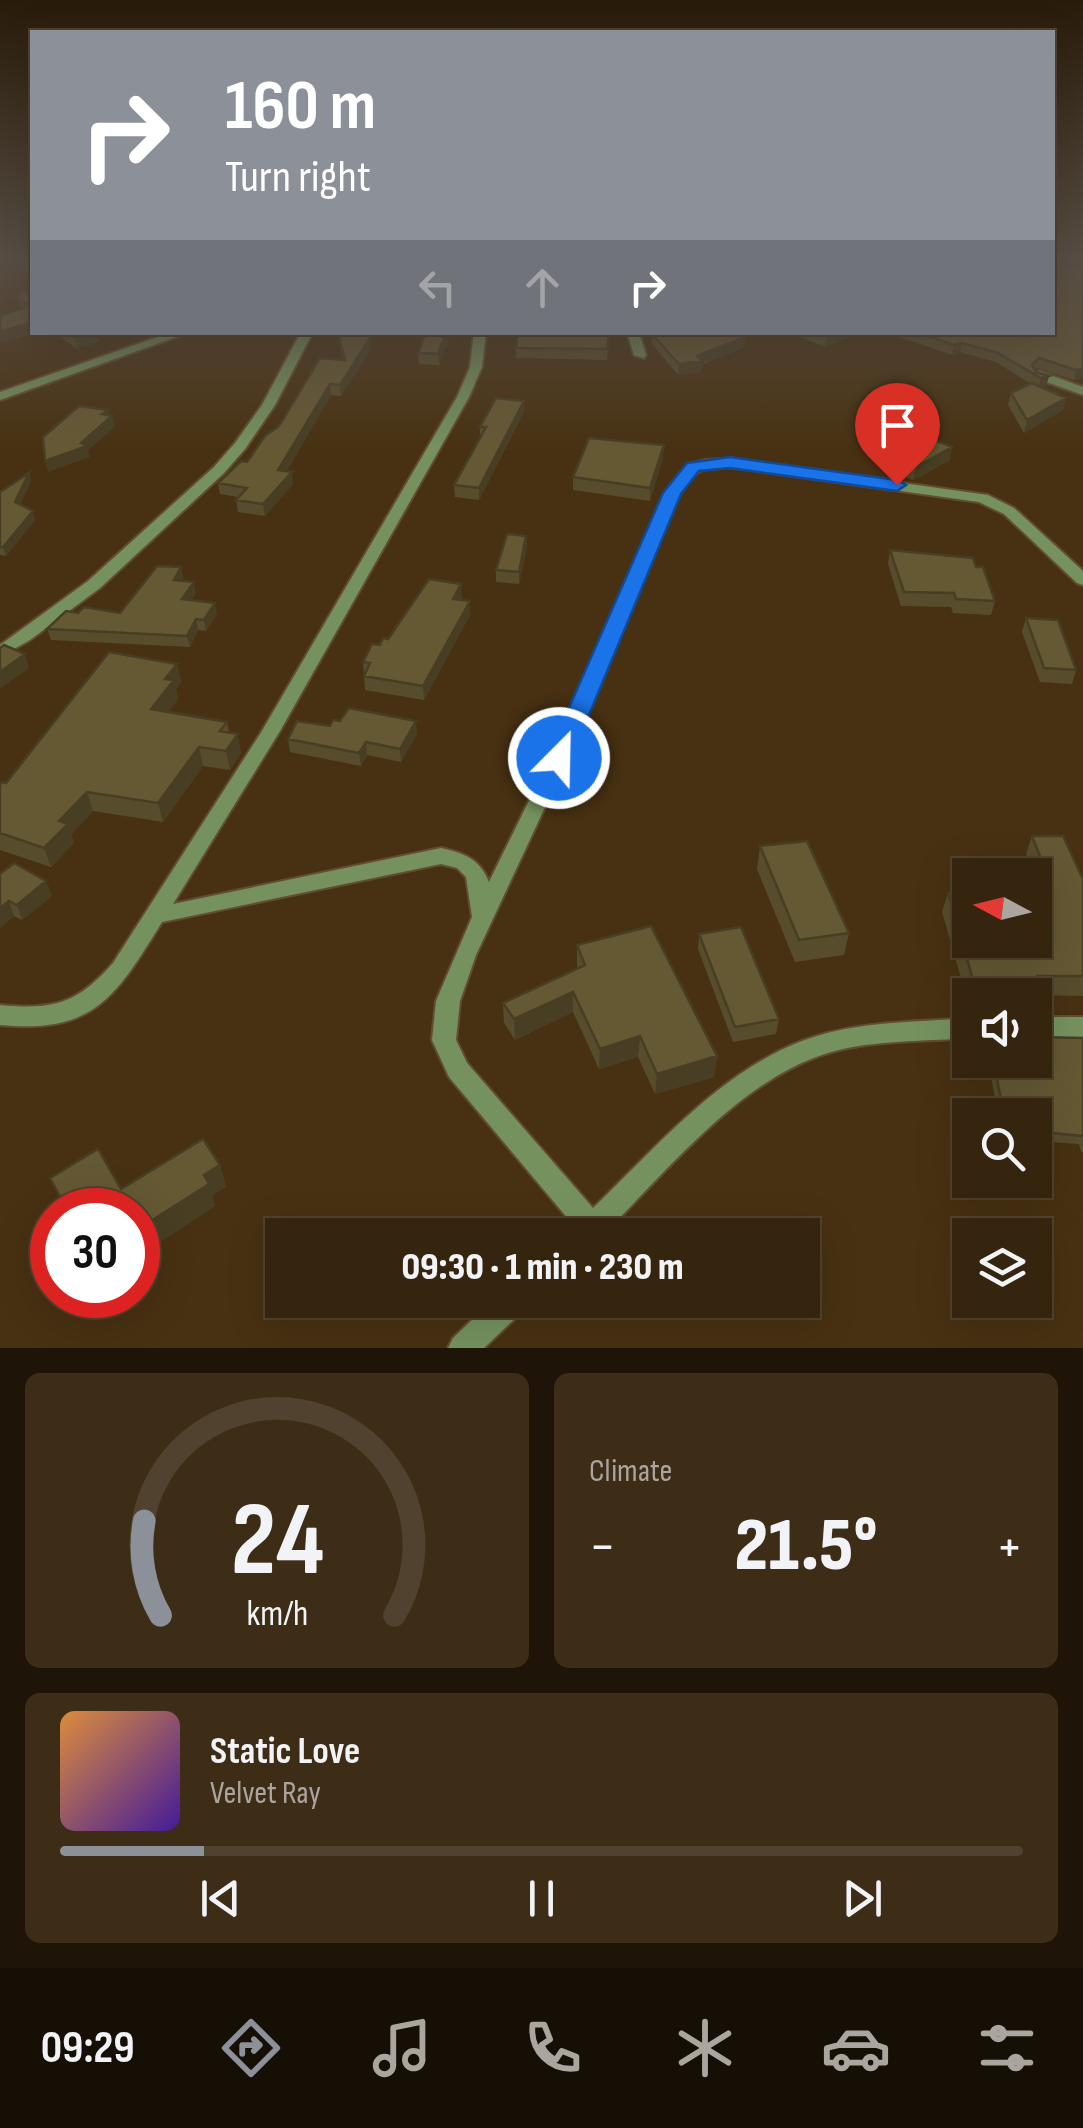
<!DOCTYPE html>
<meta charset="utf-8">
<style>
body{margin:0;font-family:"Sofia Sans Condensed",sans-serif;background:#3d2d17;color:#f1f3f6;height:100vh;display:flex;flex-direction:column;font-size:38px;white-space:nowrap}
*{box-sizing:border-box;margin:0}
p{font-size:32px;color:#aaa59e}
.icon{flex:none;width:55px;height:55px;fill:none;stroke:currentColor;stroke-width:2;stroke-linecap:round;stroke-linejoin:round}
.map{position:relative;height:1348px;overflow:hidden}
.side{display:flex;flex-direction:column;gap:25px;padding:25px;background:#1e1408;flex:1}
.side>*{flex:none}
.hud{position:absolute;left:30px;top:30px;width:1025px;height:305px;border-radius:0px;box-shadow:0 10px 40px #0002,0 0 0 2px #50422e;background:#8c9099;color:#fff;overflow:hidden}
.needle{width:65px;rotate:277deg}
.tools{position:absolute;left:952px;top:858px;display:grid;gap:20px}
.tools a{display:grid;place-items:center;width:100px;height:100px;border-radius:0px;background:#36250e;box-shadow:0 10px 40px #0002,0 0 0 2px #50422e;font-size:50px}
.speed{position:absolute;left:30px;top:1188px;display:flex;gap:20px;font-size:50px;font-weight:700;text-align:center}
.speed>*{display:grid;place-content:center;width:130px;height:130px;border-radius:50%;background:#36250e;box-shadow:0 10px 40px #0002,0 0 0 2px #50422e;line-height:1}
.speed .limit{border:15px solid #d22;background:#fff;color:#111}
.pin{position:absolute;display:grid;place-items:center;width:85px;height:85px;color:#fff;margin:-102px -42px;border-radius:50% 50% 50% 0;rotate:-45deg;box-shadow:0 0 10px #0007}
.pin .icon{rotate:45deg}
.me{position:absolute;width:110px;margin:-55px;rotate:23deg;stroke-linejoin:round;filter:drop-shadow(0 0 8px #0008)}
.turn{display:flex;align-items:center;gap:35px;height:210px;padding:0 30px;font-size:45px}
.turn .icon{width:130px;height:130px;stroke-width:2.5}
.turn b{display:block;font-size:70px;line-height:85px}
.lanes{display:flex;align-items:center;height:95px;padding:0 30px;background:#0003;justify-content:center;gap:50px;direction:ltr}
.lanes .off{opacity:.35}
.big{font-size:75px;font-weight:800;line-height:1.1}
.side .card{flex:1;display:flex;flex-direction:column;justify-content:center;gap:15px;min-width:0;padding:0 35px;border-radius:15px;background:#3d2d17}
.side .dial{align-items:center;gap:0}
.dial svg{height:260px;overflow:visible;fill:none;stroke:#50422e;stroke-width:7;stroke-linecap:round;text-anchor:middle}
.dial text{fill:#f1f3f6;stroke:none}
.song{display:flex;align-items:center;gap:30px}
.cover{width:120px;height:120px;border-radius:15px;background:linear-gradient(135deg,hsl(30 70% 55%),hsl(260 70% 35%))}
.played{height:10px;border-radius:5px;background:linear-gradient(90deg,#8c9099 15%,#50422e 15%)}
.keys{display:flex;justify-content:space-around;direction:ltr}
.heat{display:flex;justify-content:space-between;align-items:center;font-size:55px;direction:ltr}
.side .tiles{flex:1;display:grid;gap:25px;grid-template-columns:1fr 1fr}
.card:last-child{grid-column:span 2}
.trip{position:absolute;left:265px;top:1218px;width:555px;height:100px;border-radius:0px;background:#36250e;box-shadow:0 10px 40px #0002,0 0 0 2px #50422e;font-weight:800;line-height:100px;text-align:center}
.tab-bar{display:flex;height:160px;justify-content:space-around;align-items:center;background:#160f06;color:#aaa59e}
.tab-bar .icon{width:70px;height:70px}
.tab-bar .selected{color:#8c9099}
.tab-bar b{font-size:45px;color:#f1f3f6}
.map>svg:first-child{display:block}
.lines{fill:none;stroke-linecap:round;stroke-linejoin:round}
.minor-casing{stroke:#634d31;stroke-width:4}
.minor{fill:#75925e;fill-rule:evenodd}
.wall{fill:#574d2d}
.shaded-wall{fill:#473e24}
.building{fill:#655934;stroke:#473e24;stroke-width:2.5}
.route{fill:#1a73e8;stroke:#114b97;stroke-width:2.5}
</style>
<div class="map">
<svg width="1083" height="1348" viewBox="0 0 1083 1348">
<rect width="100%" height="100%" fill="#483112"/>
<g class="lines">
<g class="minor-casing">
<path id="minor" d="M 172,332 L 190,332 L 0,400 L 0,392 Z
M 301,332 L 313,332 L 275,405 L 245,449 L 224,473 L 100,588 L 30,640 L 0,657 L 0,645 L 88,581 L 214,467 L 235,443 L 262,405 Z
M 474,332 L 486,332 L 482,367 L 469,397 L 280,731 L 173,904 L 441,848 C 464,853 480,859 489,882 L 550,758 L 666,493 C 686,461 694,459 731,459 L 988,495 L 1014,508 L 1083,571 L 1083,585 L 1077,583 L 1004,514 L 979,502 L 731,467 C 702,467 696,468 680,493 L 568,758 L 476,955 L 460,1001 L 456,1040 L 467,1063 L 593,1208 C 659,1145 727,1063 817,1036 C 866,1021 919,1022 970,1018 L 970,1038 C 921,1042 866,1039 819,1056 C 736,1085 664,1174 603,1235 L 572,1235 L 575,1227 L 449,1077 L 432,1040 L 436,1001 L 472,917 L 466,877 L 457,868 L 441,864 L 162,922 C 116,996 95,1034 0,1025 L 0,1005 C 54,1010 77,1004 113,963 L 262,731 L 457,397 L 470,367 Z
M 627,332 L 639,332 L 646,355 L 644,358 L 634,355 Z
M 1039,371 L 1083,387 L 1083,395 L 1035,378 L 1033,375 Z
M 1035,1017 L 1083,1017 L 1083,1037 L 1035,1037 Z
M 493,1300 L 528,1300 L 524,1310 L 484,1348 L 448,1348 L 453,1338 Z"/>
</g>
<use href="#minor" class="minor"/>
</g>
<path class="wall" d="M 1083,269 L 1083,378 L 1074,380 L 1037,368 L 1035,370 L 1036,372 L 1049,376 L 1046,386 L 1041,387 L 1066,398 L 1063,410 L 1024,433 L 1008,405 L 1011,393 L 1031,384 L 996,362 L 960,352 L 952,355 L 891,334 L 1052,332 Z
M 32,295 L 32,332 L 39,332 L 0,342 L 21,309 L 17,298 Z
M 54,332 L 97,332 L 99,342 L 77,349 Z
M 337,332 L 369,332 L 371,349 L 341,396 L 331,395 L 286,472 L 293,484 L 265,516 L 238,512 L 236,500 L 238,497 L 220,494 L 218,483 L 247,462 L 343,360 Z
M 426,332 L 451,332 L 439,365 L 419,364 L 418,353 Z
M 798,332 L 853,332 L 853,335 L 825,347 L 798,336 Z
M 652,334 L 744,347 L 702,365 L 701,372 L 678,375 L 652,344 Z
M 609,341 L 607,360 L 516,358 L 516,348 Z
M 524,412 L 479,500 L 455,497 L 454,485 L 480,437 L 480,427 Z
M 894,457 L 950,460 L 913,480 L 891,470 Z
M 663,458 L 650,501 L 573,490 L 573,477 Z
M 29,473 L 31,481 L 20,505 L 35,520 L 6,556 L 0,555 L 0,492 Z
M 526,536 L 527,547 L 519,584 L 496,582 L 496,570 Z
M 890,550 L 976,567 L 995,601 L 991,615 L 953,613 L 951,607 L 901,606 L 888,564 Z
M 181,567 L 183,578 L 182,580 L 196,593 L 191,600 L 217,614 L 206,631 L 198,630 L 190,647 L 51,640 L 47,629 L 78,613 L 120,613 Z
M 462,598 L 461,600 L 470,601 L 470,615 L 424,700 L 365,690 L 363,662 L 380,645 L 388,639 Z
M 1026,618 L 1076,670 L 1072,684 L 1040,682 L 1022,632 Z
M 177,664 L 181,682 L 176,689 L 178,699 L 168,712 L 227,722 L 229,732 L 241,753 L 230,770 L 203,766 L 163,822 L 93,811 L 71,834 L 74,843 L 51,867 L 0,850 L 0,784 L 6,783 Z
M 417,734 L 401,762 L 367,755 L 361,766 L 290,752 L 288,739 Z
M 1032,836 L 1083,879 L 1083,996 L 1036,995 L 1035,999 L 1035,995 L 970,995 L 970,1002 L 968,1002 L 942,912 L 948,893 L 1035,940 L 1035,875 L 1026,854 Z
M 760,846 L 849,933 L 844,955 L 795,962 L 757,869 Z
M 0,874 L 46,881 L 52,896 L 22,920 L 14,916 L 0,928 Z
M 699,934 L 779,1019 L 776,1034 L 733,1042 L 698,949 Z
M 577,945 L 717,1056 L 714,1077 L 655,1094 L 638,1057 L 599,1069 L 573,1012 L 515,1040 L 504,1023 L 503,1003 L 577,968 Z
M 1083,1038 L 1083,1152 L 1081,1152 L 1079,1144 L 1049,1142 L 1046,1131 L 1035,1130 L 1035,1115 L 982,1115 L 981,1106 L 984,1097 L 995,1098 L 988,1060 L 1035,1060 Z
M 220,1165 L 226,1187 L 212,1195 L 215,1206 L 151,1248 L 143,1234 L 138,1237 L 138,1210 L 65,1210 L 50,1178 L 121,1189 Z"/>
<path class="shaded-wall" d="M 32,323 L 32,332 L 39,332 L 0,342 L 0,331 Z
M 97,332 L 99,342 L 77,349 L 75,338 Z
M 446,332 L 451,332 L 439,365 L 438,354 Z
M 834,332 L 853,332 L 853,335 L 825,347 L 827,335 Z
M 745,337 L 744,347 L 702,365 L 701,372 L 678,375 L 679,364 Z
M 370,338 L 371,349 L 341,396 L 340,385 Z
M 962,343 L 960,352 L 952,355 L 954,345 Z
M 1083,369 L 1083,378 L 1074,380 L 1076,370 Z
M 1049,376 L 1046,386 L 1038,388 L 1041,378 Z
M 330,384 L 331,395 L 280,482 L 278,470 Z
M 1066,398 L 1063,410 L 1024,433 L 1027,420 Z
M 524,401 L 524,412 L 479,500 L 479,488 Z
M 108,410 L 110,418 L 112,416 L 115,427 L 88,450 L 90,457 L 48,472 L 45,461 L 81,443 Z
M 664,445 L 663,458 L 650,501 L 650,488 Z
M 952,447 L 950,460 L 913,480 L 916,467 Z
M 292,472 L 293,484 L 265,516 L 263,504 Z
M 29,473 L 31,481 L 18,510 L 15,502 Z
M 33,511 L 35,520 L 6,556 L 3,547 Z
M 526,536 L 527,547 L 519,584 L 519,572 Z
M 181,567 L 183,578 L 176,591 L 174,580 Z
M 194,582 L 196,593 L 185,610 L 182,599 Z
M 461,584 L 462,598 L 453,612 L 453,599 Z
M 470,601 L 470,615 L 424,700 L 423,686 Z
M 215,603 L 217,614 L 206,631 L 204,620 Z
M 196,619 L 198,630 L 190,647 L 187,636 Z
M 25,654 L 29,668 L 0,689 L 0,672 Z
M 177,664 L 181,682 L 176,689 L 178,699 L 156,727 L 151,709 L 165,679 Z
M 416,721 L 417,734 L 401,762 L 400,749 Z
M 238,734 L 241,753 L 230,770 L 226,751 Z
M 366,742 L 367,755 L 361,766 L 359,753 Z
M 199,747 L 203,766 L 163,822 L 158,803 Z
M 87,792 L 93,811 L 71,834 L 74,843 L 51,867 L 44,848 L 59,821 Z
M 46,881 L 52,896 L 22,920 L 17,905 Z
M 9,901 L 14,916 L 0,928 L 0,908 Z
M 573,992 L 573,1012 L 515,1040 L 514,1019 Z
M 640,1036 L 638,1057 L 599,1069 L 600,1049 Z
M 717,1056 L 714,1077 L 655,1094 L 657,1074 Z
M 220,1165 L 226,1187 L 212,1195 L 215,1206 L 151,1248 L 143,1226 L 204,1175 Z
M 138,1220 L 143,1234 L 138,1237 Z"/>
<path class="building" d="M 1072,266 L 1083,269 L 1083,369 L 1076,370 L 1039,358 L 1032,365 L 1036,372 L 1049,376 L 1041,378 L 998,353 L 962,343 L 954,345 L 916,332 L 1052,332 L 1052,272 Z
M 22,290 L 32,295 L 32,323 L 0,331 L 0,316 L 29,306 L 17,298 Z
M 66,332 L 95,332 L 75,338 Z
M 338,332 L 369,332 L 370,338 L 340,385 L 330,384 L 278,470 L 292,472 L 263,504 L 236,500 L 247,488 L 218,483 L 241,461 L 247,462 L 265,436 L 279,426 L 320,358 L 345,360 Z
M 426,332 L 446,332 L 438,354 L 418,353 Z
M 518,332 L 609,332 L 607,349 L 516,348 Z
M 658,332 L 736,332 L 745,337 L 697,356 L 702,361 L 679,364 L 652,334 Z
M 1032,383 L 1066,398 L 1027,420 L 1011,393 Z
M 496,398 L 524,401 L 479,488 L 454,485 L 486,427 L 480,427 Z
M 79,406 L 108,410 L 102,414 L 112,416 L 81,443 L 87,446 L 45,461 L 43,437 Z
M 589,438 L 664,445 L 650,488 L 573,477 Z
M 930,438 L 952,447 L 916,467 L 894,457 Z
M 29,473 L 15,502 L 33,511 L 3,547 L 0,547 L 0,492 Z
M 507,534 L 526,536 L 519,572 L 496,570 Z
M 890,550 L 973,558 L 976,567 L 983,567 L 995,601 L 956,599 L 954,593 L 904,592 Z
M 157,566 L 181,567 L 174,580 L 194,582 L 182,599 L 215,603 L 204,620 L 196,619 L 187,636 L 47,629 L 66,611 L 78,613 L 84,607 L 120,613 Z
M 429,579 L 461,584 L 453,599 L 470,601 L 423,686 L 364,676 L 370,663 L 363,662 L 372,644 L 380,645 L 383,638 L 388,639 Z
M 1026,618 L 1058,620 L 1076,670 L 1044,668 Z
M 4,645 L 25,654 L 0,672 L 0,648 Z
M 109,652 L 177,664 L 165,679 L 174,680 L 151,709 L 227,722 L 220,731 L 238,734 L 226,751 L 199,747 L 158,803 L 87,792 L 59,821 L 68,824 L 44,848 L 0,833 L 0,784 L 2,782 L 6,783 Z
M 349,708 L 416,721 L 400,749 L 366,742 L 359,753 L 288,739 L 297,721 L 330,726 L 333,720 L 340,721 Z
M 1032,836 L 1063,836 L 1083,879 L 1083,976 L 1038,976 L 1041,983 L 974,983 L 948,893 L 970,893 L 970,940 L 1035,940 L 1035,878 L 1049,879 Z
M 807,841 L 849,933 L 799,940 L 760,846 Z
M 14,863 L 46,881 L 17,905 L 9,901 L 0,908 L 0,874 Z
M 651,926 L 717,1056 L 657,1074 L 640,1036 L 600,1049 L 573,992 L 514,1019 L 503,1003 L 585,965 L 577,945 Z
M 741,927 L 779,1019 L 735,1027 L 699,934 Z
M 1035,1037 L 1083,1038 L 1083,1136 L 1053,1133 L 1050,1122 L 1035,1121 L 1035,1115 L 986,1115 L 984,1097 L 1001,1099 L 993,1060 L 1035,1060 Z
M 203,1139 L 220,1165 L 204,1175 L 209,1184 L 143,1226 L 138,1217 L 138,1210 L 108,1210 L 106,1207 L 102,1210 L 67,1210 L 50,1178 L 98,1149 L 121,1189 Z"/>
<linearGradient id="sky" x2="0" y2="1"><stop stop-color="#281b0a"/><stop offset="0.58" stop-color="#584e44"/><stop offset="1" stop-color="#584e44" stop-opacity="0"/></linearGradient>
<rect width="1083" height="450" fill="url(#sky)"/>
<path class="route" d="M 730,457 L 897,480 L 906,485 L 897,491 L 730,468 L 699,471 L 681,494 L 571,758 L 568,764 L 550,764 L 547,758 L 663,493 L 687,463 Z"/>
</svg>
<div class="tools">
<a><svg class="needle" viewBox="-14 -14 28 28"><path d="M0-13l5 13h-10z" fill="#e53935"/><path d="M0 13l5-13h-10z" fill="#aaa59e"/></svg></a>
<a><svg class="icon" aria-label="sound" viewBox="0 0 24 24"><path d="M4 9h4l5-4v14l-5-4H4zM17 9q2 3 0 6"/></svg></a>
<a><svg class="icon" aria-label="search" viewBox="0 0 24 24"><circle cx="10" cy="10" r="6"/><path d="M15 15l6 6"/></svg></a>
<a><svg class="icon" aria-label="layers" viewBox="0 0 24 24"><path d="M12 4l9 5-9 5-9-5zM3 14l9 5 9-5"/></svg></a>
</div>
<div class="speed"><div class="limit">30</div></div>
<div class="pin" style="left:897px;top:485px;background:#d93025"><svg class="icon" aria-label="arrive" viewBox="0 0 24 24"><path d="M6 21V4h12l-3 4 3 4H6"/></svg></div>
<svg class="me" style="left:559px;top:758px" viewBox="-20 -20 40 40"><circle r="17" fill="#1a73e8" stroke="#fff" stroke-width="3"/><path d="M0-11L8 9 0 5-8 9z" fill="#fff"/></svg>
<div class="trip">09:30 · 1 min · 230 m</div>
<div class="hud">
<div class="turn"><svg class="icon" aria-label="right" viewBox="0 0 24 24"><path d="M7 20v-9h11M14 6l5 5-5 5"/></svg><div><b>160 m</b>Turn right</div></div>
<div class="lanes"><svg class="icon off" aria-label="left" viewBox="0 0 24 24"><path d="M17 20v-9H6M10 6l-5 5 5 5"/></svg><svg class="icon off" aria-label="ahead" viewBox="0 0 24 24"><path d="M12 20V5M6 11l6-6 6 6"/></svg><svg class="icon" aria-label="right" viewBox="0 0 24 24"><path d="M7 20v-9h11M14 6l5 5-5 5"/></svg></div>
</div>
</div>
<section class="side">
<div class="tiles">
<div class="card dial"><svg viewBox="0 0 100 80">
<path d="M14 69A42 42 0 1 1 86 69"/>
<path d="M14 69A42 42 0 0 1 9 40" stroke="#8c9099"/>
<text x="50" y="56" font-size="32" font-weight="700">24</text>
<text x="50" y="72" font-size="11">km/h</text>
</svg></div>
<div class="card"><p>Climate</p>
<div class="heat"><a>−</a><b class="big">21.5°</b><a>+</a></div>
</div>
<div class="card">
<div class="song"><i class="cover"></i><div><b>Static Love</b><p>Velvet Ray</p></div></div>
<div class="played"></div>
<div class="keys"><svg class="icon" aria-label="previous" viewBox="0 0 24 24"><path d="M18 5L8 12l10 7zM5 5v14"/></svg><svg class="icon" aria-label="pause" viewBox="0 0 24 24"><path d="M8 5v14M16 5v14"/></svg><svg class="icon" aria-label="next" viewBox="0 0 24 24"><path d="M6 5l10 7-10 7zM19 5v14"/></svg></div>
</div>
</div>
</section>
<nav class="tab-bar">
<b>09:29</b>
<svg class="icon selected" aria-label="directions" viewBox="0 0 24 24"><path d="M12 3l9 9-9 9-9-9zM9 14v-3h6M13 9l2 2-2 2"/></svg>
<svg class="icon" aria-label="music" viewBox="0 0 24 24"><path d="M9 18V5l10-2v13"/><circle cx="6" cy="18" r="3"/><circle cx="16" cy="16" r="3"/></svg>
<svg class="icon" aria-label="phone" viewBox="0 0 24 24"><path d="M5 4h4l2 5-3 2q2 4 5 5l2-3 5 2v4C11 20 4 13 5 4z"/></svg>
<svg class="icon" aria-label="climate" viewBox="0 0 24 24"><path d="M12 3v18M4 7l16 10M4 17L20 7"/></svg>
<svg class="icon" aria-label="car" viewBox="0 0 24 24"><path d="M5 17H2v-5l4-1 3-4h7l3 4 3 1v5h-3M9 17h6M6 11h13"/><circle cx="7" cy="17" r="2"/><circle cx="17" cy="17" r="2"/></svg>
<svg class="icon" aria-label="filters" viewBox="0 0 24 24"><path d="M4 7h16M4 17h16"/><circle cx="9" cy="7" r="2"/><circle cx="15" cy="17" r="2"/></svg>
</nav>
